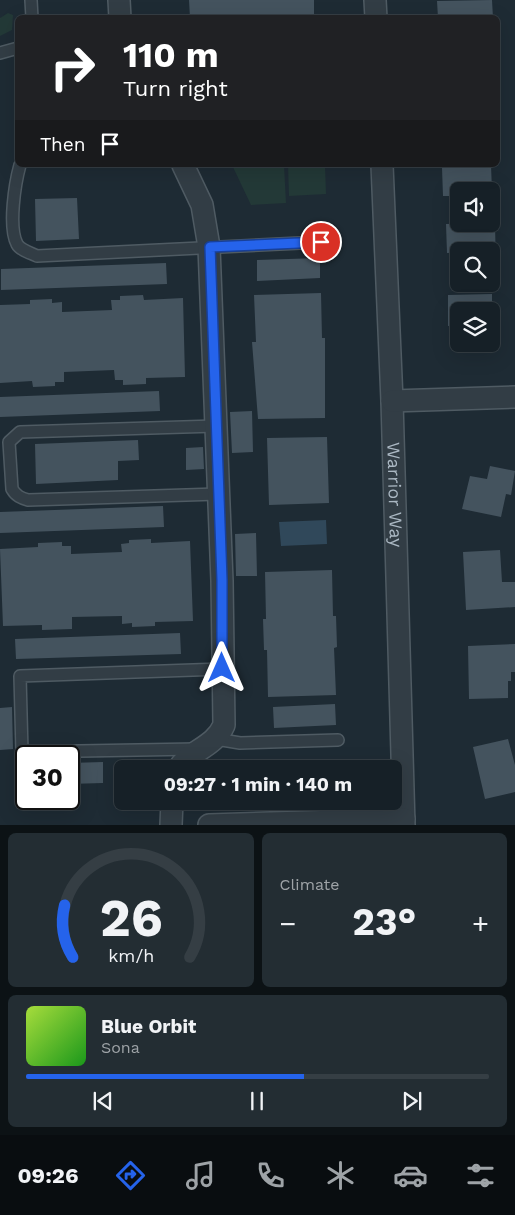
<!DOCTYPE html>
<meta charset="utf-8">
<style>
body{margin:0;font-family:"Work Sans",sans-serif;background:#232d33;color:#f1f3f6;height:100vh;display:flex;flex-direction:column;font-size:19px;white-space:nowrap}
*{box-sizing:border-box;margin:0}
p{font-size:16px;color:#9ea3a7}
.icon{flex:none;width:28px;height:28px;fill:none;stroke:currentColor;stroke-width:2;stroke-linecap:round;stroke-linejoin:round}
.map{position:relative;height:825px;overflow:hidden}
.side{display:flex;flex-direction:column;gap:8px;padding:8px;background:#0c1215;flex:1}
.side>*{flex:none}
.guide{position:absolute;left:15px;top:15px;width:485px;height:152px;border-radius:8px;box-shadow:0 5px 20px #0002,0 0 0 1px #353e44;background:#202124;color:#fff;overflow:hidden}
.fabs{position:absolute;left:450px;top:182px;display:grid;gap:10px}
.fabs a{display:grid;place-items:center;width:50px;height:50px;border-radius:8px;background:#162027;box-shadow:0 5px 20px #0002,0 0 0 1px #353e44;font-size:25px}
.speed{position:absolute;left:15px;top:745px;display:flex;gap:10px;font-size:25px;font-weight:700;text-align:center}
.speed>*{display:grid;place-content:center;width:65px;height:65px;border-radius:50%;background:#162027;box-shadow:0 5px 20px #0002,0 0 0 1px #353e44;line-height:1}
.speed .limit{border:2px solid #111;border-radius:8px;background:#fff;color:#111}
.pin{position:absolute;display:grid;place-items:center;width:42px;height:42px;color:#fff;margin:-21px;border:2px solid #fff;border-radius:50%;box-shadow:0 1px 5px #0007}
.me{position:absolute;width:55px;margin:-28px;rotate:0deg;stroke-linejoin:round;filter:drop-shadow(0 0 4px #0008)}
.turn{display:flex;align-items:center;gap:18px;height:105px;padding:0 25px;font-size:22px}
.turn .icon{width:65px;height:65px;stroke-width:2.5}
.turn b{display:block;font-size:35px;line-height:42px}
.then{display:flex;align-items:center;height:48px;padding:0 25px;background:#0003;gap:10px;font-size:19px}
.big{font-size:38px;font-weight:700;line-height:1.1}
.side .card{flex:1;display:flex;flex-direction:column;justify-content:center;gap:8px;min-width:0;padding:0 18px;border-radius:8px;background:#232d33}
.side .dial{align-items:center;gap:0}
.dial svg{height:130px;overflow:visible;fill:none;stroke:#353e44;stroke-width:7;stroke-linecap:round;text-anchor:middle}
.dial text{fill:#f1f3f6;stroke:none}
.song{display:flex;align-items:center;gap:15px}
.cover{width:60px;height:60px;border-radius:8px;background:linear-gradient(135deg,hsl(80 70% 55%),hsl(120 70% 35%))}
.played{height:5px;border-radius:2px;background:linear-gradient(90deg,#2563eb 60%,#353e44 60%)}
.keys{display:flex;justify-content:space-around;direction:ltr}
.heat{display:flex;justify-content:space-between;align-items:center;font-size:28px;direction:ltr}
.side .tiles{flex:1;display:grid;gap:8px;grid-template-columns:1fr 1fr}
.card:last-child{grid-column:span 2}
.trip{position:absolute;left:114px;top:760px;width:288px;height:50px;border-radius:8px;background:#162027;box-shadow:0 5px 20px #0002,0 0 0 1px #353e44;font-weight:700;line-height:50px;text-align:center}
.dock{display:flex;height:80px;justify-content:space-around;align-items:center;background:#090d10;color:#9ea3a7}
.dock .icon{width:35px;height:35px}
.dock .current{color:#2563eb}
.dock b{font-size:22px;color:#f1f3f6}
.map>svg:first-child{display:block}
.green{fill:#233937}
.water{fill:#30485a}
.building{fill:#44535e}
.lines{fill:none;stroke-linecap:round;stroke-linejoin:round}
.service-casing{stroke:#4f5b63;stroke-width:14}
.minor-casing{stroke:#4f5b63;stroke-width:24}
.service{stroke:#323d45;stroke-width:11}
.minor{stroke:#323d45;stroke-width:21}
.route-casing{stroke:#184099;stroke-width:12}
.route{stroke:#2563eb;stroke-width:9}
.labels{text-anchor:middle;stroke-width:4;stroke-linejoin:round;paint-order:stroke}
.street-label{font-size:18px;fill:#abb8c3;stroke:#182229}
</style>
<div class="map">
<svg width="515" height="825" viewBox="0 0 515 825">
<rect width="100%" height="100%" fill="#1e2b34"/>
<path class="green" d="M 8,13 L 13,15 L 12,30 L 0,36 L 0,18 Z
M 232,165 L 284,165 L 286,203 L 251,205 Z
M 288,165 L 325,165 L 326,194 L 289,196 Z"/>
<path class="water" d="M 326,520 L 327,544 L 281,546 L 279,522 Z"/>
<path class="building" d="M 189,0 L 314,0 L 314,18 L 190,18 Z
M 492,0 L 493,18 L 438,18 L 437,1 Z
M 457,165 L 491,165 L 492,191 L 459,191 L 459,196 L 443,196 L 442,168 L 457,168 Z
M 77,198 L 79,239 L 36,241 L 35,199 Z
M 491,223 L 495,223 L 496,271 L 491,271 L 491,251 L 447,253 L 446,224 Z
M 320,258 L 320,278 L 257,281 L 257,260 Z
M 166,263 L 167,284 L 1,290 L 1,269 Z
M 321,293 L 322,338 L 325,338 L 325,418 L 258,419 L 252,342 L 256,342 L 254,295 Z
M 492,294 L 492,311 L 459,311 L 459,325 L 448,326 L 448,295 Z
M 143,295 L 144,300 L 183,298 L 185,377 L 146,378 L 146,384 L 123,385 L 123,380 L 115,380 L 114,370 L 64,372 L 64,382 L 55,382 L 55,386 L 33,387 L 32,381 L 0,383 L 0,305 L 30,304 L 30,300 L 52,299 L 52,303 L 62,302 L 62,312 L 112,310 L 111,300 L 120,300 L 120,296 Z
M 159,391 L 160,411 L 0,417 L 0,397 Z
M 252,411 L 253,452 L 232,453 L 230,412 Z
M 327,437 L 329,503 L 269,505 L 267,438 Z
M 138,440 L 139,460 L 118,461 L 118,480 L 36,484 L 35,444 Z
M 203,447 L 204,469 L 186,470 L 186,448 Z
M 490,466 L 515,471 L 511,495 L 506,494 L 501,517 L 462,509 L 470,476 L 487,479 Z
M 163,506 L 164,527 L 0,533 L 0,512 Z
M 256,533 L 257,576 L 236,576 L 235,534 Z
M 151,539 L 151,543 L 190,541 L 193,621 L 155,622 L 155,626 L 132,627 L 132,623 L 122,624 L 122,616 L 72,617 L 72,629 L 42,630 L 42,625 L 3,626 L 0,549 L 38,547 L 38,543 L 62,542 L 62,546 L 71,546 L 71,554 L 122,552 L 121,544 L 129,543 L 129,540 Z
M 500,550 L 502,582 L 515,582 L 515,607 L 466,610 L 463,552 Z
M 332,570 L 333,616 L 336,616 L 337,647 L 334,648 L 336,695 L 268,697 L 267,650 L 264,650 L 263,619 L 266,619 L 265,572 Z
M 180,633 L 181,654 L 16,659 L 15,639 Z
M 515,644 L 515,672 L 511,672 L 511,681 L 508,681 L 508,698 L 469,699 L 468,646 Z
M 335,704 L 336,725 L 274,728 L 273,707 Z
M 12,707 L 13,749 L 0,750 L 0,708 Z
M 508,739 L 515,765 L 515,792 L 485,799 L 473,747 Z
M 103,762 L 103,783 L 69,784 L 69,763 Z
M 20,765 L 26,765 L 26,786 L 21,786 Z"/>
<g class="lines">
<g class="service-casing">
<path id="service" d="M 31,0 L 32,18
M 0,53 L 18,48
M 20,165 C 15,183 8,227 17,244 C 20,250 31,253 37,256 L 321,242
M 216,426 L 20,432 L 9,442 L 12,489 C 16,496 21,498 28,500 L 218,494
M 216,739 L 240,743 L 338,740
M 196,749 L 22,752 L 20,676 L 222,669"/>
</g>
<g class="minor-casing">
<g id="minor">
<path d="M 119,0 L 120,18"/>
<path d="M 375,0 L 376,18"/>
<path id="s1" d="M 382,165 L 392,401 L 404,825"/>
<path d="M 392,401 L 515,397"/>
<path d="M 178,769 C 190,750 214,748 224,725 L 222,581 L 209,247 L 202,205 L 183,165"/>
<path d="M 171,825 L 172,801"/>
<path d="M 209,825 L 404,819"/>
</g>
</g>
<use href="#service" class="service"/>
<use href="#minor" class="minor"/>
</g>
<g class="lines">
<g class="route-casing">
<path id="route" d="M 222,668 L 222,580 L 210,247 L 321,242"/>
</g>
<use href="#route" class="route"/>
</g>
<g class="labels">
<g class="street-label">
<text dy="6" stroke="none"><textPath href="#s1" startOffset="330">Warrior Way</textPath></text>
</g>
</g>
</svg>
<div class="fabs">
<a><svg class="icon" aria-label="sound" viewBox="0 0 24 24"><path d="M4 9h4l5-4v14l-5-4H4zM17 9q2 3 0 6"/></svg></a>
<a><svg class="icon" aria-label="search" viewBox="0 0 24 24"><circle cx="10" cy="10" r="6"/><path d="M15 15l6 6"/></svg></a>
<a><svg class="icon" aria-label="layers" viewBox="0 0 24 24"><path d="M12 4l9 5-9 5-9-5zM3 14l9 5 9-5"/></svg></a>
</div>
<div class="speed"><div class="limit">30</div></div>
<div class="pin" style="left:321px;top:242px;background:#d93025"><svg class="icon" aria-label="arrive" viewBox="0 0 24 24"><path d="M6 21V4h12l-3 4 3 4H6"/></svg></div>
<svg class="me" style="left:222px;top:668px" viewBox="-20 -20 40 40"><path d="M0-17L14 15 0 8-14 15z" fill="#2563eb" stroke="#fff" stroke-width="4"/></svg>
<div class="trip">09:27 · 1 min · 140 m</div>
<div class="guide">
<div class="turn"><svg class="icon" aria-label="right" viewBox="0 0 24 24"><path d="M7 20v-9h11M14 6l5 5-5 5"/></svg><div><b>110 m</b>Turn right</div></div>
<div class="then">Then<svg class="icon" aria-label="arrive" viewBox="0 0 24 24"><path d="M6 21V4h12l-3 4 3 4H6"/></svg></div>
</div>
</div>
<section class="side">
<div class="tiles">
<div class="card dial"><svg viewBox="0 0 100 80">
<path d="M14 69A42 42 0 1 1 86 69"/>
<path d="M14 69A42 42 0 0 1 9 37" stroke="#2563eb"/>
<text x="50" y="56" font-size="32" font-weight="700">26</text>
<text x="50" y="72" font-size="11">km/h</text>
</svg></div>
<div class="card"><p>Climate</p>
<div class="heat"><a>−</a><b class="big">23°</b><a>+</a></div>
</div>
<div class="card">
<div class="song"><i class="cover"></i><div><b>Blue Orbit</b><p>Sona</p></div></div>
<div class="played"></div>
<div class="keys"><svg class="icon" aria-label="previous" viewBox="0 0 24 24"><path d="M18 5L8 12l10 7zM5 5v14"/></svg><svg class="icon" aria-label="pause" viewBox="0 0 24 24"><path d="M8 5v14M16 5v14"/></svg><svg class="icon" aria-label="next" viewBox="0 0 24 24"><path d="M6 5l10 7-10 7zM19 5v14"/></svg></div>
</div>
</div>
</section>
<nav class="dock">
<b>09:26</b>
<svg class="icon current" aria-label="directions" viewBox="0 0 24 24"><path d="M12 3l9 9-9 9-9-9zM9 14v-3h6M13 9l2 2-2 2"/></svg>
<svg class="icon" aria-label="music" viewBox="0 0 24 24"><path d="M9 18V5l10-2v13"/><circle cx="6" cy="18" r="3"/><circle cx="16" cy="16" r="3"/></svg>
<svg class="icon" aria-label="phone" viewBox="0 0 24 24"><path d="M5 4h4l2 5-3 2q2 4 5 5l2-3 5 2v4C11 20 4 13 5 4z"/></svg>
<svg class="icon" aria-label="climate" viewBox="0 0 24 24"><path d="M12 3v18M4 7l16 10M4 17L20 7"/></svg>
<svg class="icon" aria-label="car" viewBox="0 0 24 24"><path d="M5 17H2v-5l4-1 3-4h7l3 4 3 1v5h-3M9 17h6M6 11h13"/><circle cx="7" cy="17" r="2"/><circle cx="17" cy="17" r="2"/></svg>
<svg class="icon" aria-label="filters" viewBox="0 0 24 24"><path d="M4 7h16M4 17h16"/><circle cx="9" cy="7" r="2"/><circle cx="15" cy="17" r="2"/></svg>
</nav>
